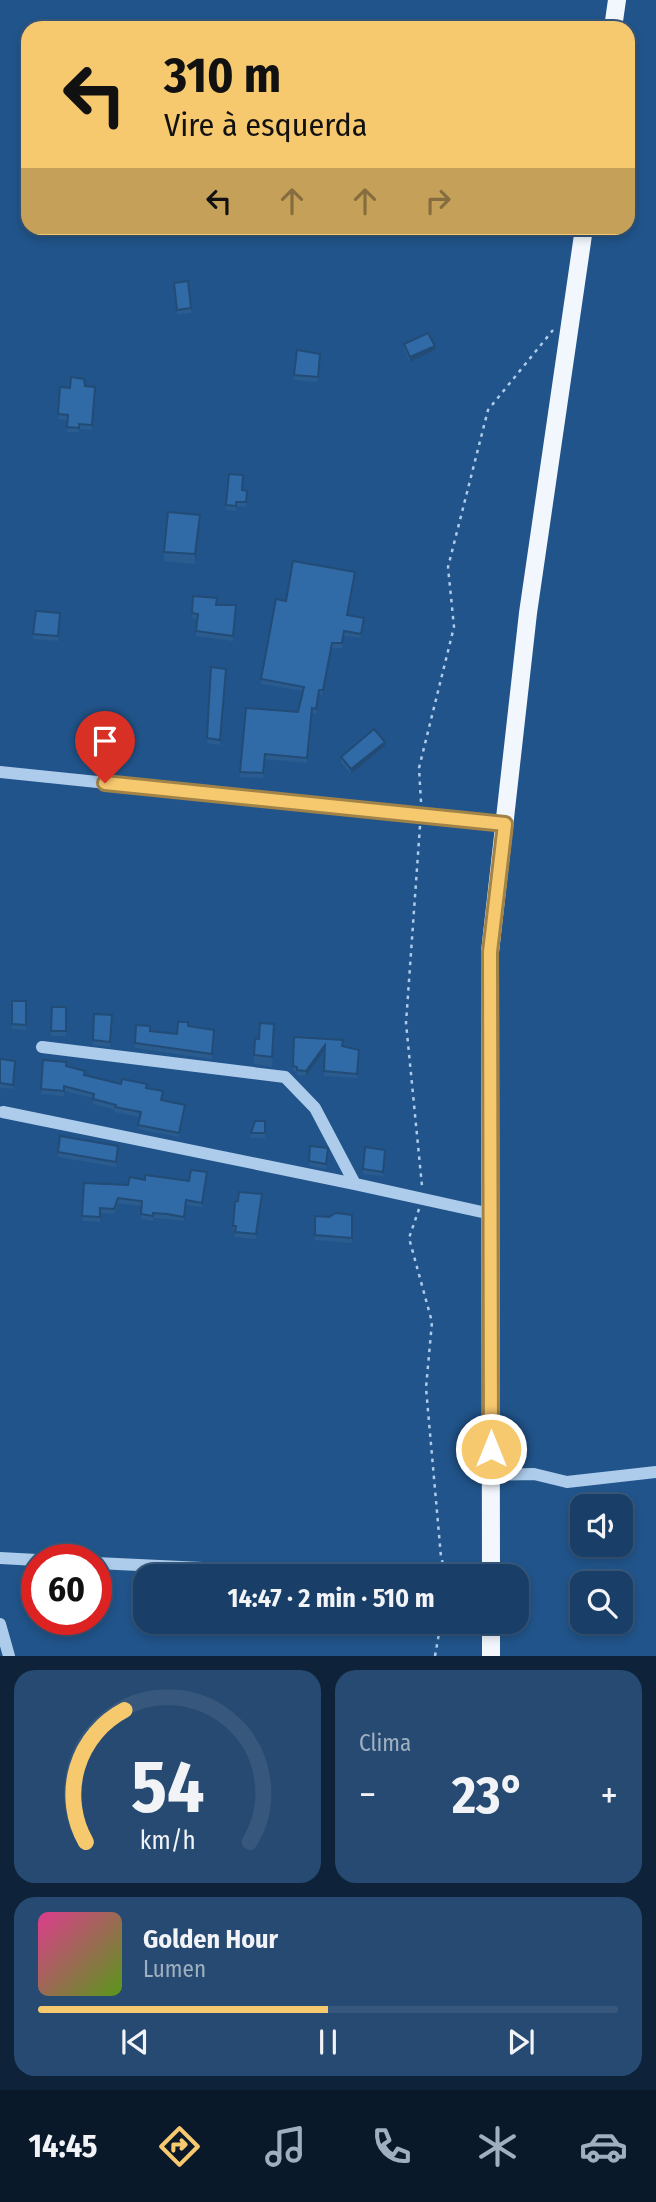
<!DOCTYPE html>
<html lang="pt">
<meta charset="utf-8">
<style>
body{margin:0;font-family:"Fira Sans Condensed",sans-serif;background:#264a71;color:#f1f3f6;height:100vh;display:flex;flex-direction:column;font-size:26px;white-space:nowrap}
*{box-sizing:border-box;margin:0}
p{font-size:23px;color:#9fafc0}
.icon{flex:none;width:38px;height:38px;fill:none;stroke:currentColor;stroke-width:2;stroke-linecap:round;stroke-linejoin:round}
.map{position:relative;height:1656px;overflow:hidden}
.drawer{display:flex;flex-direction:column;gap:14px;padding:14px;background:#0e2339;flex:1}
.drawer>*{flex:none}
.top-card{position:absolute;left:21px;top:21px;width:614px;height:214px;border-radius:21px;box-shadow:0 4px 10px #0003,0 0 0 2px #37587c;background:#f7c96f;color:#111;overflow:hidden}
.fabs{position:absolute;left:570px;top:1494px;display:grid;gap:14px}
.fabs a{display:grid;place-items:center;width:63px;height:63px;border-radius:14px;background:#193f68;box-shadow:0 4px 10px #0003,0 0 0 2px #37587c;font-size:35px}
.speed{position:absolute;left:21px;top:1544px;display:flex;gap:14px;font-size:35px;font-weight:700;text-align:center}
.speed>*{display:grid;place-content:center;width:91px;height:91px;border-radius:50%;background:#193f68;box-shadow:0 4px 10px #0003,0 0 0 2px #37587c;line-height:1}
.speed .limit{border:10px solid #d22;background:#fff;color:#111}
.pin{position:absolute;display:grid;place-items:center;width:60px;height:60px;color:#fff;margin:-72px -30px;border-radius:50% 50% 50% 0;rotate:-45deg;box-shadow:0 0 7px #0007}
.pin .icon{rotate:45deg}
.me{position:absolute;width:77px;margin:-38px;rotate:0deg;stroke-linejoin:round;filter:drop-shadow(0 0 5px #0008)}
.turn{display:flex;align-items:center;gap:24px;height:147px;padding:0 28px;font-size:32px}
.turn .icon{width:91px;height:91px;stroke-width:2.5}
.turn b{display:block;font-size:49px;line-height:60px}
.lanes{display:flex;align-items:center;height:66px;padding:0 28px;background:#0003;justify-content:center;gap:35px;direction:ltr}
.lanes .off{opacity:.35}
.big{font-size:52px;font-weight:700;line-height:1.1}
.drawer .card{flex:1;display:flex;flex-direction:column;justify-content:center;gap:10px;min-width:0;padding:0 24px;border-radius:21px;background:#264a71}
.drawer .dial{align-items:center;gap:0}
.dial svg{height:182px;overflow:visible;fill:none;stroke:#37587c;stroke-width:7;stroke-linecap:round;text-anchor:middle}
.dial text{fill:#f1f3f6;stroke:none}
.song{display:flex;align-items:center;gap:21px}
.cover{width:84px;height:84px;border-radius:10px;background:linear-gradient(135deg,hsl(330 70% 55%),hsl(90 70% 35%))}
.played{height:7px;border-radius:4px;background:linear-gradient(90deg,#f7c96f 50%,#37587c 50%)}
.keys{display:flex;justify-content:space-around;direction:ltr}
.heat{display:flex;justify-content:space-between;align-items:center;font-size:38px;direction:ltr}
.drawer .tiles{flex:1;display:grid;gap:14px;grid-template-columns:1fr 1fr}
.card:last-child{grid-column:span 2}
.trip{position:absolute;left:133px;top:1564px;width:396px;height:70px;border-radius:21px;background:#193f68;box-shadow:0 4px 10px #0003,0 0 0 2px #37587c;font-weight:700;line-height:70px;text-align:center}
.tabs{display:flex;height:112px;justify-content:space-around;align-items:center;background:#0a192a;color:#9fafc0}
.tabs .icon{width:49px;height:49px}
.tabs .selected{color:#f7c96f}
.tabs b{font-size:32px;color:#f1f3f6}
.map>svg:first-child{display:block}
.lines{fill:none;stroke-linecap:round;stroke-linejoin:round}
.path{stroke:#adcceb;stroke-width:2.5;stroke-dasharray:3.5 5;stroke-linecap:butt}
.minor{stroke:#adcceb;stroke-width:12}
.major{stroke:#f2f7fe;stroke-width:18}
.wall{fill:#2a5c90}
.shaded-wall{fill:#224b75}
.building{fill:#316ba7;stroke:#224b75;stroke-width:2}
.route-casing{stroke:#a18348;stroke-width:18}
.route{stroke:#f7c96f;stroke-width:12}
</style>
<div class="map">
<svg width="656" height="1656" viewBox="0 0 656 1656">
<rect width="100%" height="100%" fill="#21548a"/>
<g class="lines">
<path class="path" d="M 421,802 L 419,768 L 454,627 L 448,567 L 488,410 L 553,330
M 420,826 L 406,1023 L 422,1186
M 419,1209 L 409,1238 L 432,1322 L 426,1388 L 441,1557 L 447,1577
M 435,1656 L 441,1622"/>
<path class="minor" d="M 0,772 L 505,824
M 42,1047 L 285,1077 L 315,1108 L 355,1184
M 3,1112 L 355,1184 L 491,1214
M 491,1475 L 534,1474 L 567,1482 L 656,1472
M 0,1558 L 37,1560
M 96,1563 L 391,1577
M 0,1624 L 9,1656"/>
<path class="major" d="M 613,28 L 617,0
M 491,1577 L 490,952 L 528,613 L 584,228
M 491,1622 L 491,1656"/>
</g>
<path class="wall" d="M 174,288 L 191,308 L 191,313 L 177,314 Z
M 404,344 L 435,350 L 410,362 L 404,349 Z
M 320,354 L 318,382 L 294,380 L 294,375 Z
M 85,386 L 95,387 L 92,430 L 79,429 L 79,432 L 67,432 L 68,420 L 58,419 L 58,414 L 70,388 Z
M 242,490 L 247,491 L 246,507 L 236,506 L 236,511 L 226,510 L 226,505 Z
M 200,524 L 195,564 L 164,561 L 164,552 Z
M 355,577 L 348,615 L 364,623 L 361,638 L 344,636 L 342,648 L 332,648 L 323,695 L 319,694 L 316,714 L 312,713 L 307,763 L 265,759 L 263,778 L 240,777 L 240,772 L 298,712 L 303,691 L 261,684 L 261,679 L 286,601 Z
M 193,596 L 216,605 L 236,610 L 233,641 L 196,636 L 197,619 L 192,618 Z
M 60,618 L 58,641 L 33,639 L 33,634 Z
M 211,667 L 226,674 L 220,745 L 207,743 Z
M 385,746 L 351,774 L 341,762 L 341,757 Z
M 12,1001 L 26,1001 L 26,1030 L 12,1029 Z
M 52,1007 L 66,1007 L 66,1036 L 51,1036 Z
M 94,1014 L 112,1015 L 110,1047 L 93,1045 Z
M 136,1025 L 150,1031 L 177,1034 L 188,1026 L 214,1035 L 212,1059 L 135,1048 Z
M 274,1033 L 272,1067 L 254,1064 L 254,1055 L 259,1039 Z
M 294,1037 L 359,1050 L 357,1078 L 324,1076 L 325,1050 L 306,1076 L 297,1075 L 297,1071 L 293,1071 Z
M 0,1059 L 15,1066 L 13,1089 L 0,1088 Z
M 43,1060 L 66,1066 L 85,1075 L 121,1084 L 147,1088 L 163,1096 L 162,1100 L 185,1110 L 179,1137 L 138,1129 L 140,1117 L 115,1112 L 115,1110 L 93,1104 L 93,1098 L 64,1091 L 64,1096 L 41,1094 Z
M 265,1121 L 265,1138 L 251,1138 L 251,1133 Z
M 310,1146 L 328,1148 L 326,1169 L 309,1166 Z
M 385,1150 L 383,1176 L 363,1174 L 363,1169 Z
M 118,1151 L 116,1167 L 58,1157 L 58,1152 Z
M 207,1177 L 202,1207 L 186,1205 L 184,1221 L 167,1219 L 153,1218 L 153,1221 L 141,1219 L 142,1206 L 118,1203 L 114,1214 L 100,1213 L 100,1222 L 82,1221 L 84,1183 L 128,1185 L 145,1180 L 189,1181 Z
M 262,1199 L 256,1239 L 235,1237 L 235,1231 L 233,1230 L 233,1226 Z
M 352,1215 L 352,1243 L 315,1240 L 315,1216 L 329,1217 Z"/>
<path class="shaded-wall" d="M 435,346 L 435,350 L 410,362 L 410,357 Z
M 200,515 L 200,524 L 195,564 L 195,554 Z
M 332,643 L 332,648 L 323,695 L 323,690 Z
M 385,742 L 385,746 L 351,774 L 351,769 Z
M 325,1045 L 325,1050 L 306,1076 L 306,1071 Z"/>
<path class="building" d="M 188,281 L 191,308 L 177,310 L 174,283 Z
M 428,333 L 435,346 L 410,357 L 404,344 Z
M 297,350 L 320,354 L 318,377 L 294,375 Z
M 71,377 L 84,379 L 85,386 L 95,387 L 92,425 L 79,424 L 79,428 L 67,427 L 68,415 L 58,414 L 60,387 L 70,388 Z
M 229,474 L 243,475 L 242,490 L 247,491 L 246,502 L 236,502 L 236,506 L 226,505 Z
M 168,512 L 200,515 L 195,554 L 164,552 Z
M 293,561 L 355,572 L 347,615 L 364,618 L 361,634 L 344,631 L 342,643 L 332,643 L 323,690 L 319,690 L 316,709 L 312,708 L 307,758 L 265,754 L 263,773 L 240,772 L 246,708 L 298,712 L 304,687 L 261,679 L 276,599 L 286,601 Z
M 193,596 L 217,598 L 216,605 L 236,605 L 233,636 L 196,631 L 198,614 L 192,613 Z
M 36,611 L 60,613 L 58,636 L 33,634 Z
M 211,667 L 226,669 L 220,740 L 207,738 Z
M 374,729 L 385,742 L 351,769 L 341,757 Z
M 12,1001 L 26,1001 L 26,1025 L 12,1024 Z
M 52,1007 L 66,1007 L 66,1031 L 51,1031 Z
M 94,1014 L 112,1015 L 110,1042 L 93,1040 Z
M 178,1022 L 188,1022 L 188,1026 L 214,1030 L 212,1054 L 135,1043 L 136,1025 L 150,1026 L 150,1031 L 177,1034 Z
M 260,1023 L 274,1024 L 272,1057 L 254,1055 L 255,1038 L 259,1039 Z
M 294,1037 L 343,1040 L 342,1046 L 359,1050 L 357,1074 L 324,1071 L 325,1045 L 306,1071 L 297,1070 L 297,1067 L 293,1066 Z
M 0,1059 L 15,1061 L 13,1085 L 0,1083 Z
M 43,1060 L 66,1062 L 66,1066 L 85,1071 L 84,1075 L 121,1084 L 122,1079 L 147,1084 L 146,1088 L 163,1091 L 161,1100 L 185,1105 L 179,1133 L 138,1125 L 141,1112 L 115,1107 L 116,1105 L 93,1099 L 94,1094 L 64,1086 L 64,1091 L 41,1089 Z
M 255,1121 L 265,1121 L 265,1133 L 251,1133 Z
M 60,1136 L 118,1146 L 116,1162 L 58,1152 Z
M 310,1146 L 328,1148 L 326,1164 L 309,1161 Z
M 365,1147 L 385,1150 L 383,1172 L 363,1169 Z
M 191,1170 L 207,1172 L 202,1203 L 186,1200 L 184,1217 L 167,1214 L 153,1213 L 153,1216 L 141,1214 L 142,1201 L 118,1198 L 114,1209 L 100,1208 L 100,1217 L 82,1216 L 84,1183 L 128,1185 L 130,1177 L 145,1180 L 145,1175 L 189,1181 Z
M 239,1192 L 262,1194 L 256,1234 L 235,1232 L 236,1226 L 233,1226 L 235,1202 L 238,1201 Z
M 336,1213 L 352,1215 L 352,1238 L 315,1235 L 315,1216 L 329,1217 Z"/>
<g class="lines">
<g class="route-casing">
<path id="route" d="M 105,783 L 505,824 L 490,952 L 491,1449"/>
</g>
<use href="#route" class="route"/>
</g>
</svg>
<div class="fabs">
<a><svg class="icon" aria-label="sound" viewBox="0 0 24 24"><path d="M4 9h4l5-4v14l-5-4H4zM17 9q2 3 0 6"/></svg></a>
<a><svg class="icon" aria-label="search" viewBox="0 0 24 24"><circle cx="10" cy="10" r="6"/><path d="M15 15l6 6"/></svg></a>
</div>
<div class="speed"><div class="limit">60</div></div>
<div class="pin" style="left:105px;top:783px;background:#d93025"><svg class="icon" aria-label="arrive" viewBox="0 0 24 24"><path d="M6 21V4h12l-3 4 3 4H6"/></svg></div>
<svg class="me" style="left:491px;top:1449px" viewBox="-20 -20 40 40"><circle r="17" fill="#f7c96f" stroke="#fff" stroke-width="3"/><path d="M0-11L8 9 0 5-8 9z" fill="#fff"/></svg>
<div class="trip">14:47 · 2 min · 510 m</div>
<div class="top-card">
<div class="turn"><svg class="icon" aria-label="left" viewBox="0 0 24 24"><path d="M17 20v-9H6M10 6l-5 5 5 5"/></svg><div><b>310 m</b>Vire à esquerda</div></div>
<div class="lanes"><svg class="icon" aria-label="left" viewBox="0 0 24 24"><path d="M17 20v-9H6M10 6l-5 5 5 5"/></svg><svg class="icon off" aria-label="ahead" viewBox="0 0 24 24"><path d="M12 20V5M6 11l6-6 6 6"/></svg><svg class="icon off" aria-label="ahead" viewBox="0 0 24 24"><path d="M12 20V5M6 11l6-6 6 6"/></svg><svg class="icon off" aria-label="right" viewBox="0 0 24 24"><path d="M7 20v-9h11M14 6l5 5-5 5"/></svg></div>
</div>
</div>
<section class="drawer">
<div class="tiles">
<div class="card dial"><svg viewBox="0 0 100 80">
<path d="M14 69A42 42 0 1 1 86 69"/>
<path d="M14 69A42 42 0 0 1 31 11" stroke="#f7c96f"/>
<text x="50" y="56" font-size="32" font-weight="700">54</text>
<text x="50" y="72" font-size="11">km/h</text>
</svg></div>
<div class="card"><p>Clima</p>
<div class="heat"><a>−</a><b class="big">23°</b><a>+</a></div>
</div>
<div class="card">
<div class="song"><i class="cover"></i><div><b>Golden Hour</b><p>Lumen</p></div></div>
<div class="played"></div>
<div class="keys"><svg class="icon" aria-label="previous" viewBox="0 0 24 24"><path d="M18 5L8 12l10 7zM5 5v14"/></svg><svg class="icon" aria-label="pause" viewBox="0 0 24 24"><path d="M8 5v14M16 5v14"/></svg><svg class="icon" aria-label="next" viewBox="0 0 24 24"><path d="M6 5l10 7-10 7zM19 5v14"/></svg></div>
</div>
</div>
</section>
<nav class="tabs">
<b>14:45</b>
<svg class="icon selected" aria-label="directions" viewBox="0 0 24 24"><path d="M12 3l9 9-9 9-9-9zM9 14v-3h6M13 9l2 2-2 2"/></svg>
<svg class="icon" aria-label="music" viewBox="0 0 24 24"><path d="M9 18V5l10-2v13"/><circle cx="6" cy="18" r="3"/><circle cx="16" cy="16" r="3"/></svg>
<svg class="icon" aria-label="phone" viewBox="0 0 24 24"><path d="M5 4h4l2 5-3 2q2 4 5 5l2-3 5 2v4C11 20 4 13 5 4z"/></svg>
<svg class="icon" aria-label="climate" viewBox="0 0 24 24"><path d="M12 3v18M4 7l16 10M4 17L20 7"/></svg>
<svg class="icon" aria-label="car" viewBox="0 0 24 24"><path d="M5 17H2v-5l4-1 3-4h7l3 4 3 1v5h-3M9 17h6M6 11h13"/><circle cx="7" cy="17" r="2"/><circle cx="17" cy="17" r="2"/></svg>
</nav>
